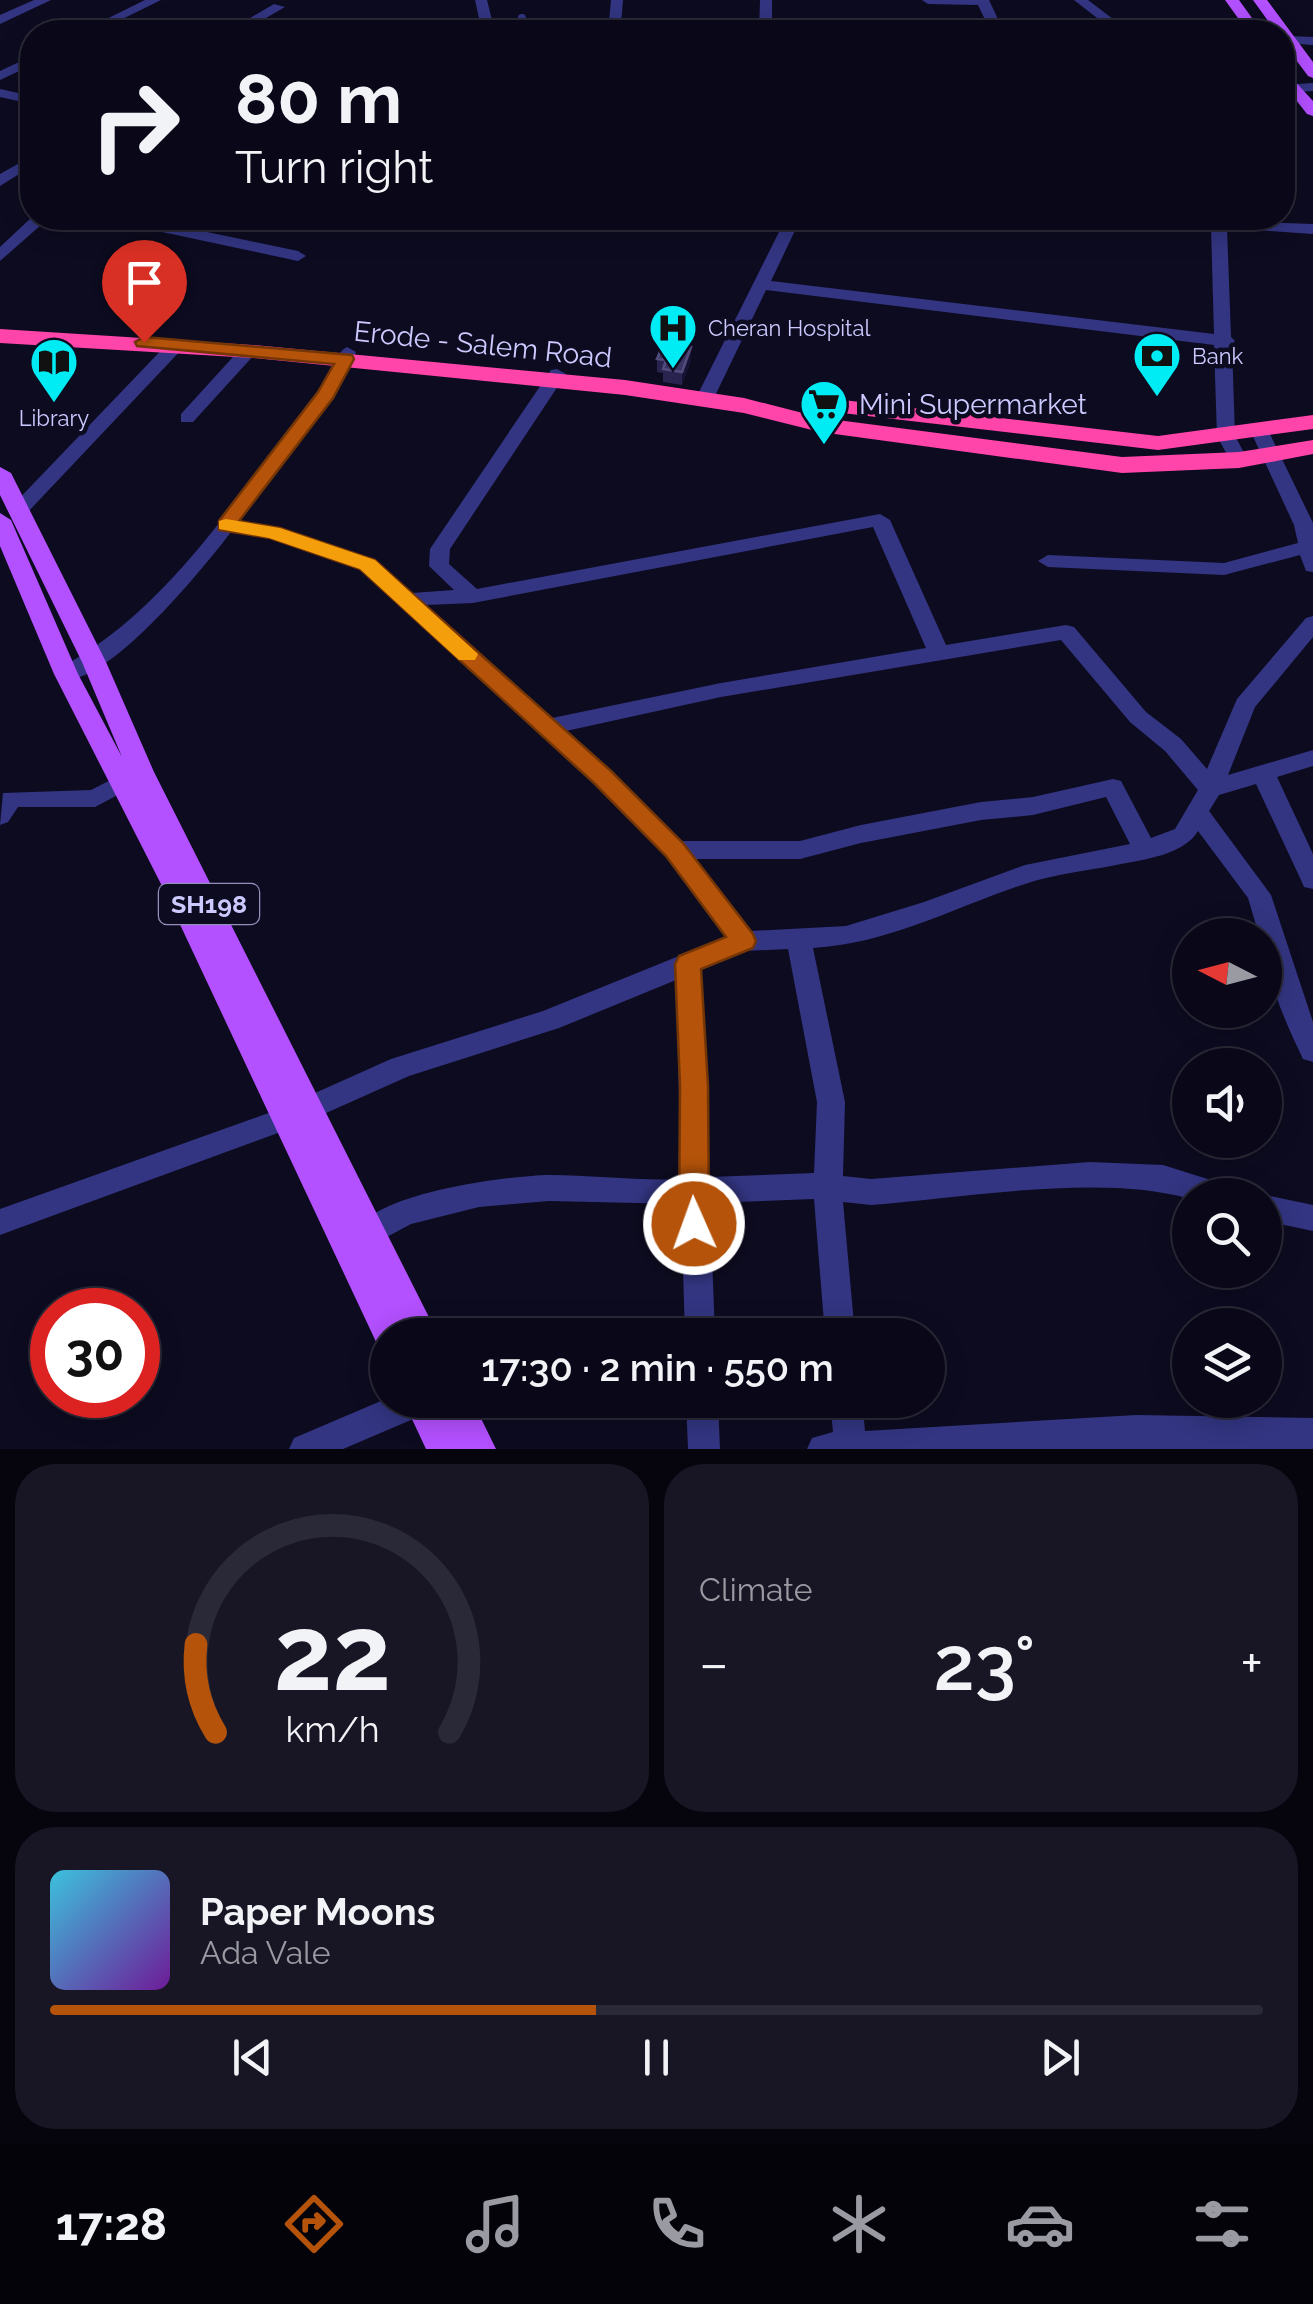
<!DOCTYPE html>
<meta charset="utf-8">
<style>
body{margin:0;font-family:Raleway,sans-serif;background:#181625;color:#f1f3f6;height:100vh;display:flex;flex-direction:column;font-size:38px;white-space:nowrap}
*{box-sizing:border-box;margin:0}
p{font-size:32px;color:#999aa2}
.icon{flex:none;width:55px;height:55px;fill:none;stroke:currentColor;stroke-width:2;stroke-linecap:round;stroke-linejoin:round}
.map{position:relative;height:1449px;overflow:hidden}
.panel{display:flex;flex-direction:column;gap:15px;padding:15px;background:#06040d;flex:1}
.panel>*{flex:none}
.top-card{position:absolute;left:20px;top:20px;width:1275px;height:210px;border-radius:40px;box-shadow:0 5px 25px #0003,0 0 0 2px #2a2937;background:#0a0818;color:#f1f3f6;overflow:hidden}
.needle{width:65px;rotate:276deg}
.controls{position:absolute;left:1172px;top:918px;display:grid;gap:20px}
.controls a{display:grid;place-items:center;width:110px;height:110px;border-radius:50%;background:#0a0818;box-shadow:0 5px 25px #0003,0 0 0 2px #2a2937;font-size:50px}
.speed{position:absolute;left:30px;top:1288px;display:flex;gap:20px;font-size:50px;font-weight:700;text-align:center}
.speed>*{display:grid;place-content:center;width:130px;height:130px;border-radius:50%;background:#0a0818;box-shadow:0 5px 25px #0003,0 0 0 2px #2a2937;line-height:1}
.speed .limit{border:15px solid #d22;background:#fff;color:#111}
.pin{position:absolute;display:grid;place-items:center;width:85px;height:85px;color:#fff;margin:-102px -42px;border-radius:50% 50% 50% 0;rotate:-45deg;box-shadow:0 0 10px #0007}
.pin .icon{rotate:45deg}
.me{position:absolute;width:110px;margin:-55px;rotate:358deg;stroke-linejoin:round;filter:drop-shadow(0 0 8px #0008)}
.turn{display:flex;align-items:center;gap:35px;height:210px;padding:0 50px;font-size:45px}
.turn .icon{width:130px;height:130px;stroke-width:2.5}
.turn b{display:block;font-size:70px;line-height:85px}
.big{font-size:75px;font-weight:600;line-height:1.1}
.panel .widget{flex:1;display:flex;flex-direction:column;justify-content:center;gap:15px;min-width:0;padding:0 35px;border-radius:40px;background:#181625}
.panel .dial{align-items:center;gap:0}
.dial svg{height:260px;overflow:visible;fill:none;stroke:#2a2937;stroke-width:7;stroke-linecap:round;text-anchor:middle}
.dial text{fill:#f1f3f6;stroke:none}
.song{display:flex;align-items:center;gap:30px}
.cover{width:120px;height:120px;border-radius:15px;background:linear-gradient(135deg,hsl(190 70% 55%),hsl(280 70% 35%))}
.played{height:10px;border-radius:5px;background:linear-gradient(90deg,#b45309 45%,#2a2937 45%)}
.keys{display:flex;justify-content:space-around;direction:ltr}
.heat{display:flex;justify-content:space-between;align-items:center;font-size:55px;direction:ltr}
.panel .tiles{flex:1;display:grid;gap:15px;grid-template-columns:1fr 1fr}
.widget:last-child{grid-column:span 2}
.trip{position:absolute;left:370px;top:1318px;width:575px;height:100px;border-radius:50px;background:#0a0818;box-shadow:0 5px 25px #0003,0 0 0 2px #2a2937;font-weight:600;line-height:100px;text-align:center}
.menu{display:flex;height:160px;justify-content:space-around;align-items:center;background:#04030a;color:#999aa2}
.menu .icon{width:70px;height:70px}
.menu .active{color:#b45309}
.menu b{font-size:45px;color:#f1f3f6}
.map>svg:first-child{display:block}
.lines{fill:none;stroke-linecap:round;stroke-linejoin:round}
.lane{stroke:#333582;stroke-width:8}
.street{fill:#333582;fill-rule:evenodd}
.primary{fill:#b350ff;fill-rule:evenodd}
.highway{fill:#f4a;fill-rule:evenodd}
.wall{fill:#28234f}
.shaded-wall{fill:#161234}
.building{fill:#3a3462;stroke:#514c7b;stroke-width:2.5}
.route{fill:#b45309;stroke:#753606;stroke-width:2.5}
.slow{fill:#f59e0b}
.labels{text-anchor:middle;stroke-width:9;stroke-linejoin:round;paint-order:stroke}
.far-poi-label{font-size:22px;fill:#ccc9ff;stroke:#0d0b20;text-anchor:start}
.shield{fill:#0d0b20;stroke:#9390bc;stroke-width:2.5}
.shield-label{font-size:25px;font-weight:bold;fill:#ccc9ff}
.street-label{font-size:28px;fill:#ccc9ff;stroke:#0d0b20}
.poi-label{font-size:28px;fill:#ccc9ff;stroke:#0d0b20;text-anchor:start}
</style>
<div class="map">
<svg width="1313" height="1449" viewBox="0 0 1313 1449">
<rect width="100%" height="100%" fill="#0d0b20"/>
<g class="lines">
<path class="lane" d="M 522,18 L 525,32"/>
<path class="street" d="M 34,0 L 51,0 L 0,24 L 0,15 Z
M 145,0 L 161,0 L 96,32 L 80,32 Z
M 475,0 L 487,0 L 495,32 L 482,32 Z
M 611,0 L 623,0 L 621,24 L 696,28 L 703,32 L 608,32 Z
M 760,0 L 772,0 L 772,32 L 759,32 Z
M 922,0 L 989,0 L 1004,32 L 991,32 L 978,5 L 928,4 Z
M 1074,0 L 1088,0 L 1130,32 L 1115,32 Z
M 274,4 L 285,7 L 242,32 L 226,32 Z
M 1289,36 L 1313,37 L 1313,45 L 1284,43 L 1282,40 Z
M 32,56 L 32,65 L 0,80 L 0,71 Z
M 1313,83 L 1313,91 L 1282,93 L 1282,85 Z
M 0,89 L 32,96 L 32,104 L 0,97 Z
M 32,156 L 32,166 L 0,186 L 0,174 Z
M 32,217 L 49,218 L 0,261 L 0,247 Z
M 112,218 L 140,218 L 298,251 L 306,256 L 298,261 L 120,223 Z
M 786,218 L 801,218 L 771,281 L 1214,334 L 1211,227 L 1139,223 L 1132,218 L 1313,224 L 1313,234 L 1227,228 L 1231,337 L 1235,341 L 1232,345 L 1235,436 L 1248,460 L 1239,466 L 1232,464 L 1217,436 L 1214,345 L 766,290 L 713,400 L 710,404 L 698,404 L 695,400 Z
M 177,339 L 186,344 L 183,348 L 26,514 L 12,514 L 9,510 L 12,506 L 171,340 Z
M 249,345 L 255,346 L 255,354 L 193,422 L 181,422 L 181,414 L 243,346 Z
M 347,347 L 356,352 L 334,397 L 239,521 L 280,529 L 375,559 L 412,593 L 454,590 L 429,566 L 430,549 L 551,370 L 557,369 L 566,374 L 450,549 L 449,564 L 477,589 L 880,514 L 890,520 L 946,645 L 1066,625 L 1074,627 L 1146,712 L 1181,739 L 1207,769 L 1237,699 L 1306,618 L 1313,616 L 1313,637 L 1255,707 L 1228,775 L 1313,750 L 1313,766 L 1277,777 L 1313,854 L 1313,889 L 1304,887 L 1301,880 L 1256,784 L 1219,795 L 1209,811 L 1271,895 L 1313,1022 L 1313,1062 L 1303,1059 C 1285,1021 1265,978 1265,935 L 1259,935 L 1248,898 L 1198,831 C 1184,855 1142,860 1116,865 C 1086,871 1054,874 1025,884 C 955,907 888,944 813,948 L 845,1102 L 843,1176 L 871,1179 L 1090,1162 L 1163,1165 L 1230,1186 L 1234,1195 L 1190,1195 L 1190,1199 C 1104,1173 962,1198 871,1205 L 843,1202 L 855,1335 L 825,1335 L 814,1199 L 710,1203 L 715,1335 L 685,1335 L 681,1204 L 549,1201 L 479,1207 L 411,1224 L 370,1246 L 360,1242 L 355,1233 C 374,1192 507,1176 549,1175 C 593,1175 637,1181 681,1179 L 676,980 L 559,1028 L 409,1076 L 297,1126 L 0,1235 L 0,1209 L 277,1110 L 391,1059 L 543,1011 L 726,937 L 665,856 L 595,783 L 361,569 L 270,539 L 231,532 C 205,566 104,692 58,679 L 55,674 L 58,669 C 168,611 235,498 311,403 C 321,390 336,351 347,347 ZM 873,527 L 926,648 L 721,683 L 552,718 L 426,605 L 473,603 ZM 1061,640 L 1130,722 L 1165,751 L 1198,790 L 1175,829 L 1151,838 L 1121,781 L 1113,779 L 1033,797 L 981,802 L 861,825 L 800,841 L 680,841 L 566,731 L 721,697 ZM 1106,797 L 1130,844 L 1025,865 L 924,902 L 846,926 L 750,931 L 694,859 L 800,859 L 861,843 L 981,820 L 1033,815 ZM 788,949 L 817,1102 L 814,1173 L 709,1177 L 701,969 L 745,951 Z
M 1259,424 L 1268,430 L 1313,523 L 1313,572 L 1306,571 L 1300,555 L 1224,575 L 1048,567 L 1038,561 L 1048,555 L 1224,563 L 1298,543 L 1294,525 L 1250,430 Z
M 136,767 L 148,775 L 144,781 L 95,807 L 18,807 L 8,822 L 0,825 L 3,793 L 91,790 Z
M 1265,1195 L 1313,1205 L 1313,1231 L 1265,1221 Z
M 388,1398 L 437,1400 L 432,1411 L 343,1449 L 289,1449 L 294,1438 Z
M 686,1400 L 718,1400 L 720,1449 L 688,1449 Z
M 830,1400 L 862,1400 L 865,1431 L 1136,1415 L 1313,1418 L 1313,1449 L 807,1449 L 812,1438 L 833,1432 Z"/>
<path class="primary" d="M 1225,0 L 1239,0 L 1262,32 L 1248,32 Z
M 1253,0 L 1267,0 L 1313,62 L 1313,78 L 1308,76 L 1282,41 L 1282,32 L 1276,32 Z
M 1282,67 L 1313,101 L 1313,116 L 1307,114 L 1282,82 Z
M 0,467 L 11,473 L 106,662 L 154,772 L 438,1335 L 388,1335 L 388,1350 L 378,1346 L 161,884 L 54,674 L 0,546 L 0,513 L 11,520 L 78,674 L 122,757 L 82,662 L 0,495 Z
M 403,1400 L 472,1400 L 496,1449 L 426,1449 Z"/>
<path class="highway" d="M 0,329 L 253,345 L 625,380 L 744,398 L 822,418 L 1122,457 L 1239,452 L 1313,440 L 1313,454 L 1239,468 L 1122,473 L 820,432 L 744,413 L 625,395 L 253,358 L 0,343 Z
M 834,399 L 1158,436 L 1313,415 L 1313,429 L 1158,450 L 825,411 L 822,406 Z"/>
</g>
<path class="wall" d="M 691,347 L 691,360 L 682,385 L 663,382 L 663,373 L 657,372 L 657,359 Z"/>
<path class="shaded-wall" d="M 691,347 L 691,360 L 682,385 L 682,372 Z"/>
<path class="building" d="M 663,344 L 691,347 L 682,372 L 663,369 L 666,360 L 657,359 Z"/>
<path class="route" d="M 144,337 L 352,355 L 354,359 L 333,398 L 239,521 L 280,528 L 375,560 L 611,771 L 683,843 L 753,934 L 756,941 L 753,948 L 701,969 L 708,1086 L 709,1224 L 704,1234 L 694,1238 L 683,1234 L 679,1224 L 680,1086 L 675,964 L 679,956 L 726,937 L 666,856 L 594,783 L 360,569 L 270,538 L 219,530 L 219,521 L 318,392 L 334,364 L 137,346 L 135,342 Z"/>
<path class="slow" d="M 226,519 L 280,528 L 375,560 L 478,654 L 475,660 L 459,660 L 360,569 L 269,538 L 219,529 L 219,521 Z"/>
<defs>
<g id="hospital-pin" transform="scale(2.5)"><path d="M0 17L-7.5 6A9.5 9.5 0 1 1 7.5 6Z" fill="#00ecf4" stroke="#0d0b20"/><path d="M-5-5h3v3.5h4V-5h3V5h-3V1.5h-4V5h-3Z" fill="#111"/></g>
<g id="bank-pin" transform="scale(2.5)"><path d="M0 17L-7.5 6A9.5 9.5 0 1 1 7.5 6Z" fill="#00ecf4" stroke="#0d0b20"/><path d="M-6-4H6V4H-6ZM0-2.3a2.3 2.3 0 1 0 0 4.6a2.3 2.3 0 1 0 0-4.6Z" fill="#111"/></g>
<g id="library-pin" transform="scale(2.5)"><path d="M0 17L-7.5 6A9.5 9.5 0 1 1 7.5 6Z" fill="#00ecf4" stroke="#0d0b20"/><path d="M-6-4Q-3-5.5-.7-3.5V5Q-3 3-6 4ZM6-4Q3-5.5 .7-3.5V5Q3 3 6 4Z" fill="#111"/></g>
<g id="supermarket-pin" transform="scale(2.5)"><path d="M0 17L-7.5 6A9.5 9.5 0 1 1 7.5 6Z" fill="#00ecf4" stroke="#0d0b20"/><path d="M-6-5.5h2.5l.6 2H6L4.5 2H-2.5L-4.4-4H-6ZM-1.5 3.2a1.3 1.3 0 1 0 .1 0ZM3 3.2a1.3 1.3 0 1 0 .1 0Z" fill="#111"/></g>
</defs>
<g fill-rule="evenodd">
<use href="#hospital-pin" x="673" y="328"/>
<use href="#bank-pin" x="1157" y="356"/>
<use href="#library-pin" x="54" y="362"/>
<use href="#supermarket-pin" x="824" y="404"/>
</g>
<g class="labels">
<g class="far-poi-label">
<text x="708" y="336">Cheran Hospital</text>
<text x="1192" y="364">Bank</text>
<text x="54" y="426" text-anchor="middle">Library</text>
</g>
<rect class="shield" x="159" y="884" width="100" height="40" rx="8"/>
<g class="shield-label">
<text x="209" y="913">SH198</text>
</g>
<g class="street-label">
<text transform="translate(483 344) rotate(6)" y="10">Erode - Salem Road</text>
</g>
<g class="poi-label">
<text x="859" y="414">Mini Supermarket</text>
</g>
</g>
</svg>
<div class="controls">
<a><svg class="needle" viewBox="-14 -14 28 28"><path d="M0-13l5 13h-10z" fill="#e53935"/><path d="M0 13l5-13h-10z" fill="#999aa2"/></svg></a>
<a><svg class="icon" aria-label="sound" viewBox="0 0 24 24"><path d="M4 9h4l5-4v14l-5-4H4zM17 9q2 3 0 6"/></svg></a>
<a><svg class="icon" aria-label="search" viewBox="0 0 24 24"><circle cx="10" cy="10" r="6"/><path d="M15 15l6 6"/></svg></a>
<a><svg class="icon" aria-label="layers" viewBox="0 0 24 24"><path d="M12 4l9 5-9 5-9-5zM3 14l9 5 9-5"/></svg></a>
</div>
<div class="speed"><div class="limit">30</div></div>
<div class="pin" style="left:144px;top:342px;background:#d93025"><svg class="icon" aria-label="arrive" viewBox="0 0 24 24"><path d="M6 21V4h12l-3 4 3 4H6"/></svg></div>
<svg class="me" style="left:694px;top:1224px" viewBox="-20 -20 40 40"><circle r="17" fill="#b45309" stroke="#fff" stroke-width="3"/><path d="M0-11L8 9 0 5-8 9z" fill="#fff"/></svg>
<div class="trip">17:30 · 2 min · 550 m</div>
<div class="top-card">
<div class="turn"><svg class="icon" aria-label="right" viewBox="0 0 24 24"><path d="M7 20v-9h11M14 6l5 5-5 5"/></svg><div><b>80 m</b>Turn right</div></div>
</div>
</div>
<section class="panel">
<div class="tiles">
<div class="widget dial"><svg viewBox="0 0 100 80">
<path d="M14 69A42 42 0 1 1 86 69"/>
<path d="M14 69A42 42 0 0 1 8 42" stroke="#b45309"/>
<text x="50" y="56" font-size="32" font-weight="700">22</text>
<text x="50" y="72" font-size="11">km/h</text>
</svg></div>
<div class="widget"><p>Climate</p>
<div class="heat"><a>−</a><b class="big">23°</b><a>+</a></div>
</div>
<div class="widget">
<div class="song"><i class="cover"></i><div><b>Paper Moons</b><p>Ada Vale</p></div></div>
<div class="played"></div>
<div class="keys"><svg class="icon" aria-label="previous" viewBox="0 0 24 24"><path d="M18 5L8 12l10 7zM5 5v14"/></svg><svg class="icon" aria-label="pause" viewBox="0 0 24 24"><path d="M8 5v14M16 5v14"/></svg><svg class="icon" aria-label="next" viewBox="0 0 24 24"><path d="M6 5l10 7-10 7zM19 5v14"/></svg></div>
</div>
</div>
</section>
<nav class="menu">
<b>17:28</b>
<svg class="icon active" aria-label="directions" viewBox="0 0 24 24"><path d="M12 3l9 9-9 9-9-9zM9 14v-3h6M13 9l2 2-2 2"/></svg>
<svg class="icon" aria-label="music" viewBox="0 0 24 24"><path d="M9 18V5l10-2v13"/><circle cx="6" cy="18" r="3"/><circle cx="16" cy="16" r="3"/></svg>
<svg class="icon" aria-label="phone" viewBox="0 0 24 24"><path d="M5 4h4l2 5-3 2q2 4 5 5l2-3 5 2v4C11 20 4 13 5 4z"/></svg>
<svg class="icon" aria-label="climate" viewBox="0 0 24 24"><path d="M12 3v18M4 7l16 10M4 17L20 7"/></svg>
<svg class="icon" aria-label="car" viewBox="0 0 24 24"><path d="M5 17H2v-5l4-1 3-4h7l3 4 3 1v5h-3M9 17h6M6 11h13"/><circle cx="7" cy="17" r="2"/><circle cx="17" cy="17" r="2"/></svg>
<svg class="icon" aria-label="filters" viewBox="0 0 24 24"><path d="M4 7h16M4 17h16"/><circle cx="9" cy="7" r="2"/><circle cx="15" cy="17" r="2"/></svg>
</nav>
